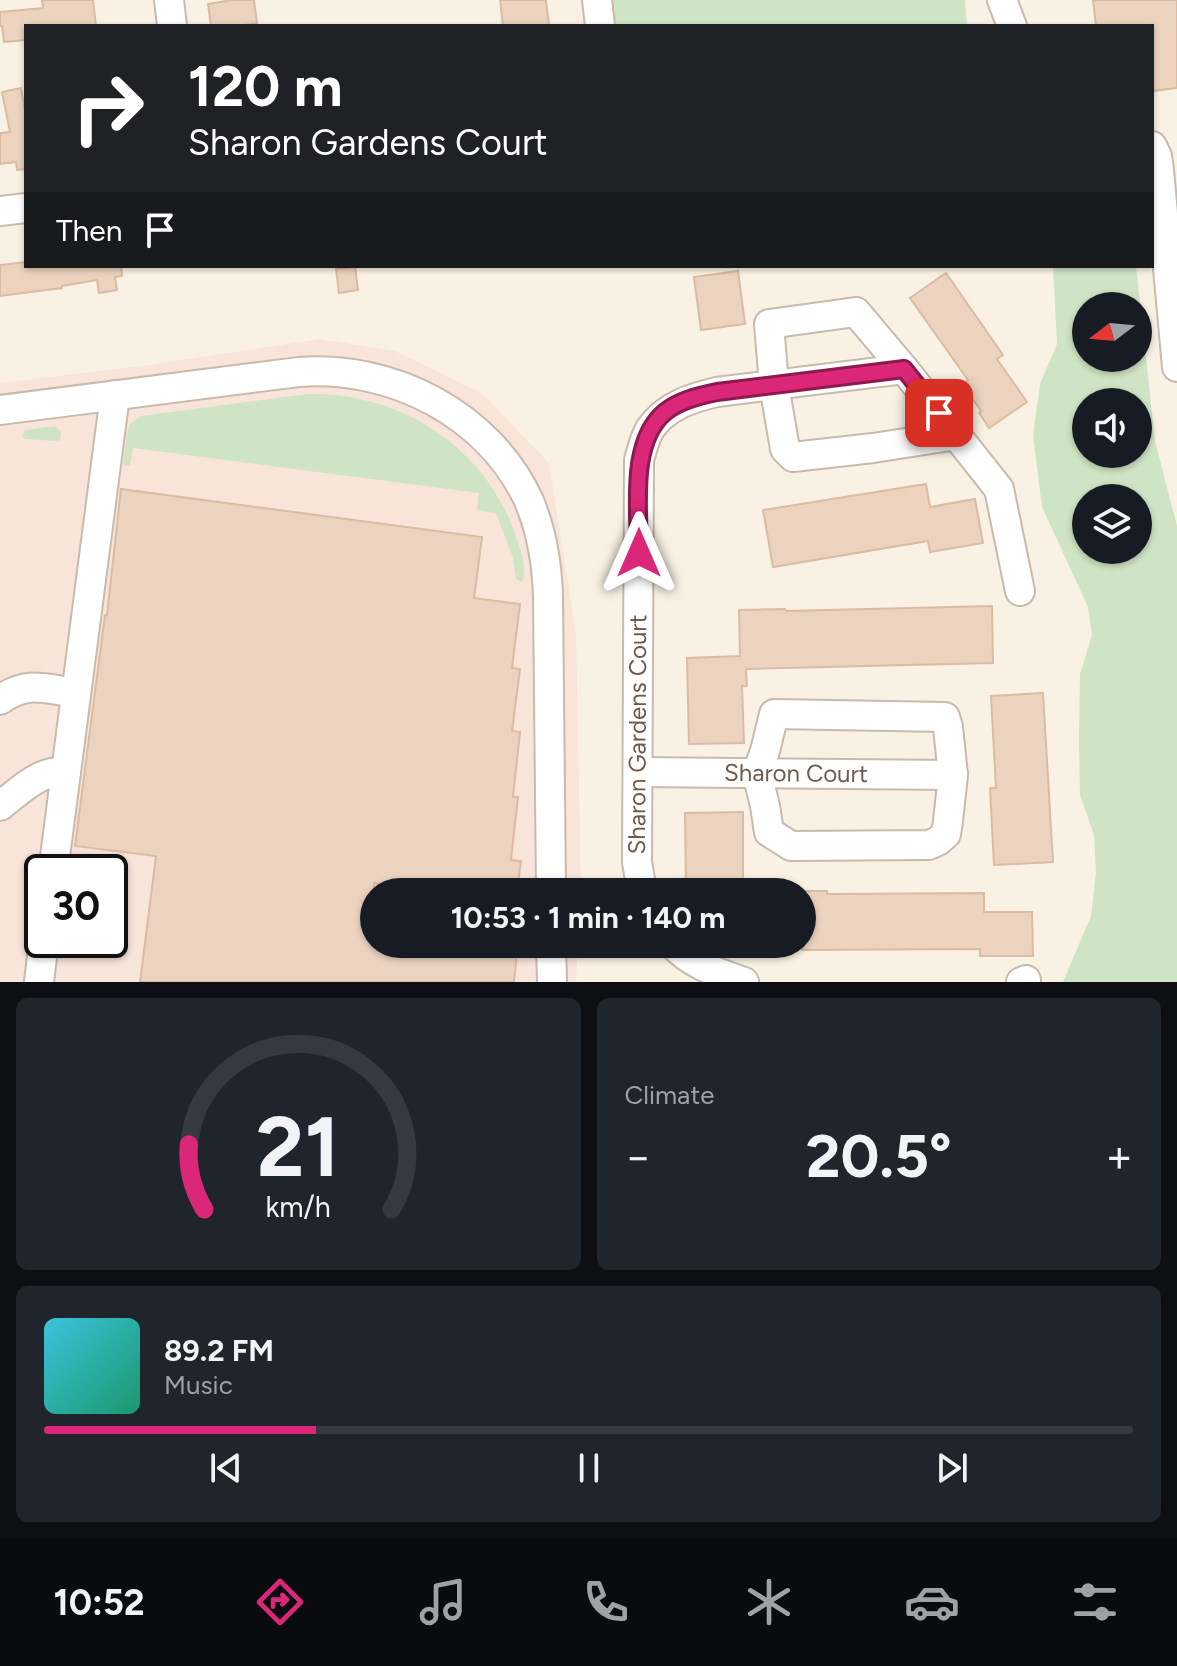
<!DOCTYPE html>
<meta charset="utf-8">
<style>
body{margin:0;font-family:Figtree,sans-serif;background:#20242c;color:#f1f3f6;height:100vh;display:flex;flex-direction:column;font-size:30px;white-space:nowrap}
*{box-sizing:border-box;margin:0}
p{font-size:26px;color:#9ea1a6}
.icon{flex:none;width:44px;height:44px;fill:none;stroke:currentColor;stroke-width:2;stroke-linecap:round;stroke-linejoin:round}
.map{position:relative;height:982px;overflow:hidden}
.side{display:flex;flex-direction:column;gap:16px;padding:16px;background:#0d0f14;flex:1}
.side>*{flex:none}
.banner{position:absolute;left:24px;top:24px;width:1130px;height:244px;border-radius:0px;box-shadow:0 2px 6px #0004;background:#202124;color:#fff;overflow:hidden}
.needle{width:52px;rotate:254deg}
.controls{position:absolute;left:1072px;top:292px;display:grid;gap:16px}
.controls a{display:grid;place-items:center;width:80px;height:80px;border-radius:50%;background:#171b24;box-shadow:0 2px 6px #0004;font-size:40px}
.speed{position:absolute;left:24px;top:854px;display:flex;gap:16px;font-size:40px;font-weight:700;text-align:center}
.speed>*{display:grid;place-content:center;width:104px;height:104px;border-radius:50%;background:#171b24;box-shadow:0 2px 6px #0004;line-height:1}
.speed .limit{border:4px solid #111;border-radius:12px;background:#fff;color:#111}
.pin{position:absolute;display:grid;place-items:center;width:68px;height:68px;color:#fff;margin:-34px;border-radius:16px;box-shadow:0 4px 12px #0006}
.me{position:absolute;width:88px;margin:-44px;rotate:0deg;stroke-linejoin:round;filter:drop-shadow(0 0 6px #0008)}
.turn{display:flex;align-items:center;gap:28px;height:168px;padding:0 32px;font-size:36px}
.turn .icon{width:104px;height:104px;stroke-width:2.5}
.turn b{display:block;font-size:56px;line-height:68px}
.then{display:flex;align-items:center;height:76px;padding:0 32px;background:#0003;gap:16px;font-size:30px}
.big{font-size:60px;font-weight:700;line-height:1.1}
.side .widget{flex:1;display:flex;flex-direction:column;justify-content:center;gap:12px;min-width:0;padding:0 28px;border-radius:12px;background:#20242c}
.side .dial{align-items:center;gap:0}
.dial svg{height:208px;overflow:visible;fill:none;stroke:#363941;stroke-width:7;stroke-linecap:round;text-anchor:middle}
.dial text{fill:#f1f3f6;stroke:none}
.song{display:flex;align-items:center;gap:24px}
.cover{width:96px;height:96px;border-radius:12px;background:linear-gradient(135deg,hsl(190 70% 55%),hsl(160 70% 35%))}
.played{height:8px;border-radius:4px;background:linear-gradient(90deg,#db2777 25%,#363941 25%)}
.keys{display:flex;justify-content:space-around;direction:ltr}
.heat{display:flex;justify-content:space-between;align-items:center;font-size:44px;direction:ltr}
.side .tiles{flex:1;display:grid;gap:16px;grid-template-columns:1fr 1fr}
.widget:last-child{grid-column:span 2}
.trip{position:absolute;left:360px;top:878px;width:456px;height:80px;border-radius:40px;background:#171b24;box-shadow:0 2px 6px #0004;font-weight:700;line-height:80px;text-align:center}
.tab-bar{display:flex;height:128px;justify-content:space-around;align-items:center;background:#090b0e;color:#9ea1a6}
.tab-bar .icon{width:56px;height:56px}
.tab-bar .active{color:#db2777}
.tab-bar b{font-size:36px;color:#f1f3f6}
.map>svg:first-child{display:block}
.commercial{fill:#f8e4d9;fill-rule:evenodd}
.green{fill:#cfe4c4;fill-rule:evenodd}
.building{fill:#ebd3bf;stroke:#dbbba1;stroke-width:2}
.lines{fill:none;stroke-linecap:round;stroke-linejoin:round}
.minor-casing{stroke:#c8baac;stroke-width:32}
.minor{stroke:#fff;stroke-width:28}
.route-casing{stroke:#8e194d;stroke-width:20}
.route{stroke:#db2777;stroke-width:14}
.labels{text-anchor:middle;stroke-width:8;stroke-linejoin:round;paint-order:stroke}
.street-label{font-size:24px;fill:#6e5b4d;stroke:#fcf6e9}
</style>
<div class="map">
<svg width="1177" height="982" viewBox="0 0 1177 982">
<rect width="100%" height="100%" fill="#f9f2e4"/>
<path class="commercial" d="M 320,339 L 395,351 L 483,394 L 549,463 L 576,633 L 581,892 L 374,892 L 374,944 L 578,944 L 576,982 L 0,982 L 0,383 L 141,366 ZM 42,872 L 110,872 L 110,940 L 42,940 Z"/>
<path class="green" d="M 610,0 L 965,0 L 967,26 L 613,26 Z
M 1053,266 L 1136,266 L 1155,441 L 1177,526 L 1177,982 L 1063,982 L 1091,916 L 1096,873 L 1094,835 L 1080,795 L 1079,740 L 1080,674 L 1092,635 L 1088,607 L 1042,507 L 1033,435 L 1040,384 L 1057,344 ZM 1086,306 L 1138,306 L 1138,358 L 1086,358 ZM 1086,402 L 1138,402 L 1138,454 L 1086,454 ZM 1086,498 L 1138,498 L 1138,550 L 1086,550 Z
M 308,394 C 399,392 485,446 515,534 C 520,548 528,568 522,582 L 516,579 L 513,558 L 496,513 L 480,511 L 477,509 L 479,493 L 133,448 L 130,465 L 125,466 L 123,464 L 128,429 L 130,424 L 141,416 Z
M 55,426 L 61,432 L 60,440 L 56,441 L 25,439 L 22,436 L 25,430 Z"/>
<path class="building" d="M 42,0 L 93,0 L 96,26 L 26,26 L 26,40 L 4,42 L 2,26 L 0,26 L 0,12 L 43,8 Z
M 232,0 L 254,0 L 257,23 L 237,26 L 211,26 L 208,4 Z
M 500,0 L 546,0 L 549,26 L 503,26 Z
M 1093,0 L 1177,0 L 1177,88 L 1152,91 L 1152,26 L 1096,26 Z
M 21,88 L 26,115 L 26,169 L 17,170 L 16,162 L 0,164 L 0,133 L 10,132 L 2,92 Z
M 26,262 L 26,266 L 121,266 L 122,276 L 115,277 L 117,290 L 99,293 L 97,280 L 62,286 L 62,288 L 0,296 L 0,265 Z
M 355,267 L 358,290 L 339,293 L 336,269 Z
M 738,271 L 745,324 L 701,330 L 694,277 Z
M 946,273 L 1003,355 L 997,359 L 1027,402 L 989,428 L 979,413 L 981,411 L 962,384 L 968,380 L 910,298 Z
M 926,484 L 930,507 L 975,499 L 983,543 L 930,552 L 928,541 L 773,567 L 763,510 Z
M 121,489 L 482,537 L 474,598 L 520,604 L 512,668 L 520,669 L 512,731 L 520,732 L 513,797 L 518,797 L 511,860 L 521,861 L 517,892 L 443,892 L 374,883 L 374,944 L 518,944 L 514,982 L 140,982 L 156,856 L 75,846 L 105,615 L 107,615 Z
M 992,606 L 993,663 L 746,669 L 747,686 L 742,686 L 744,743 L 689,744 L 687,658 L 740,656 L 739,610 L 785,609 L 786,611 Z
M 1043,693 L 1053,862 L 994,865 L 990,788 L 996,788 L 991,696 Z
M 743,812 L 743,892 L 686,892 L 685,813 Z
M 802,891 L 827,891 L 827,894 L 984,893 L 984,912 L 1032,912 L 1033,956 L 980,956 L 980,949 L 802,950 Z"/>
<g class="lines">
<g class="minor-casing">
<g id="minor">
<path d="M 169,0 L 172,26"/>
<path d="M 597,0 L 600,26"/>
<path d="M 1002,0 L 1012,26"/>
<path d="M 1152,146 L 1157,156 L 1159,170 L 1177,367"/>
<path d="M 0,211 L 26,208"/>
<path d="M 904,369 L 856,312 L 769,324 L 774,385 L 785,449 L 793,457 L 873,448 L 957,435"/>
<path d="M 0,410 L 299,372 C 392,365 489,414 529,501 C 542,532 547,564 548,596 L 551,892"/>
<path d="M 0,700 C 27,680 46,689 76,693"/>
<path d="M 774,714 L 945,717 L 948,727 L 953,775 L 948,821 L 946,834 L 938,841 L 929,845 L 791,846 L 769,832 L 765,806 L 757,773 L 765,751 Z"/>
<path id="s1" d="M 638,772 L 953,775"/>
<path d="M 0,806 C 21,790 39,770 66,772"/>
<path d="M 53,872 L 115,395"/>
<path id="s2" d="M 642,892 L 637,862 L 639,460 C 642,450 645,437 650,429 C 666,406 691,398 717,392 L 904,369 L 999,489 L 1020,591"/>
<path d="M 551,944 L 552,982"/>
<path d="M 673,944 C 691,965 719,973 744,982"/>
<path d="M 39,982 L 44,940"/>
<path d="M 1021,982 L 1026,980"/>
</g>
</g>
<use href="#minor" class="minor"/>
</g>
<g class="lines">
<g class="route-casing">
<path id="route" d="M 639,553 C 639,510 629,442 665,412 C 680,400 699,396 717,392 L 904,369 L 939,413"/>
</g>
<use href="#route" class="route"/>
</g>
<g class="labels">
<g class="street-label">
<text dy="8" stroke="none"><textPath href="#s2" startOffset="158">Sharon Gardens Court</textPath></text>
<text dy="8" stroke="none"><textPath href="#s1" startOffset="158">Sharon Court</textPath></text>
</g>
</g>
</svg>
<div class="controls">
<a><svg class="needle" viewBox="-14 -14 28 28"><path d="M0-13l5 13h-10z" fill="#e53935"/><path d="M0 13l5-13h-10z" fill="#9ea1a6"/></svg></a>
<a><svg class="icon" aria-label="sound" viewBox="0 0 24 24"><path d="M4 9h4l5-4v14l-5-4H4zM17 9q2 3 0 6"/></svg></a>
<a><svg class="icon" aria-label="layers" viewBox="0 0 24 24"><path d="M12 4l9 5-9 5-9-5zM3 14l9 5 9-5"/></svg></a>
</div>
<div class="speed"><div class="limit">30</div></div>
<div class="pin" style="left:939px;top:413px;background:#d93025"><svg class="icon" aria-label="arrive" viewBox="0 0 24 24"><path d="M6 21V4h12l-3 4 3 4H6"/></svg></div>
<svg class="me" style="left:639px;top:553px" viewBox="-20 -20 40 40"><path d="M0-17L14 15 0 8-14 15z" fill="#db2777" stroke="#fff" stroke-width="4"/></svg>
<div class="trip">10:53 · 1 min · 140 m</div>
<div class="banner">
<div class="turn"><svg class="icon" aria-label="right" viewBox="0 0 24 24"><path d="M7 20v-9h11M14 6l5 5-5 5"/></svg><div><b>120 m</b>Sharon Gardens Court</div></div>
<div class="then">Then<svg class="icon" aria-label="arrive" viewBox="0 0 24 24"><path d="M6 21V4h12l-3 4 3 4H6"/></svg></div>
</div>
</div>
<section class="side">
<div class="tiles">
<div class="widget dial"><svg viewBox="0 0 100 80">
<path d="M14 69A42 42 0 1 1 86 69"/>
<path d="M14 69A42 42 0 0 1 8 44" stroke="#db2777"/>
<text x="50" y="56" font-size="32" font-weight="700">21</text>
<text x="50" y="72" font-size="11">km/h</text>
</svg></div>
<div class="widget"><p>Climate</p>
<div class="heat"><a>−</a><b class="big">20.5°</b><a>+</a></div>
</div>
<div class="widget">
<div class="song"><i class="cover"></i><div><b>89.2 FM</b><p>Music</p></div></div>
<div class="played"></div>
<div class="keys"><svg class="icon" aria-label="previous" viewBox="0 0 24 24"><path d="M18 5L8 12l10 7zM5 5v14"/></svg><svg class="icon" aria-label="pause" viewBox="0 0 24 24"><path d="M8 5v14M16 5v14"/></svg><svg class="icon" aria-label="next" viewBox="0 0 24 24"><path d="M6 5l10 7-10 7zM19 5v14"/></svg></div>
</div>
</div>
</section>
<nav class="tab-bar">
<b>10:52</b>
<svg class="icon active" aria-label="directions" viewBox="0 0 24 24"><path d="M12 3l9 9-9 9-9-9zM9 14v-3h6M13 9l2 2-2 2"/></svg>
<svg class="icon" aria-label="music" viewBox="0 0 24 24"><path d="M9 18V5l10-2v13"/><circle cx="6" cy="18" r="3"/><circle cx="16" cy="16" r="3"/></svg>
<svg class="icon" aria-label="phone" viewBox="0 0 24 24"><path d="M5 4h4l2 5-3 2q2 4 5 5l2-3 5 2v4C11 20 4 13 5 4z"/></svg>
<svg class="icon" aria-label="climate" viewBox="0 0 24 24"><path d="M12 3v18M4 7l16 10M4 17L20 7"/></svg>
<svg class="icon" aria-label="car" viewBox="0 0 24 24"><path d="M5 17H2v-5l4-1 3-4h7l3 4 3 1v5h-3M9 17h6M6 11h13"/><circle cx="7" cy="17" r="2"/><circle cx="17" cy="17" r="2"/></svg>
<svg class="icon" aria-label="filters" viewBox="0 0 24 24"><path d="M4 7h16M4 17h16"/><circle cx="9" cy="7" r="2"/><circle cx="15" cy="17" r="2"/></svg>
</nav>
